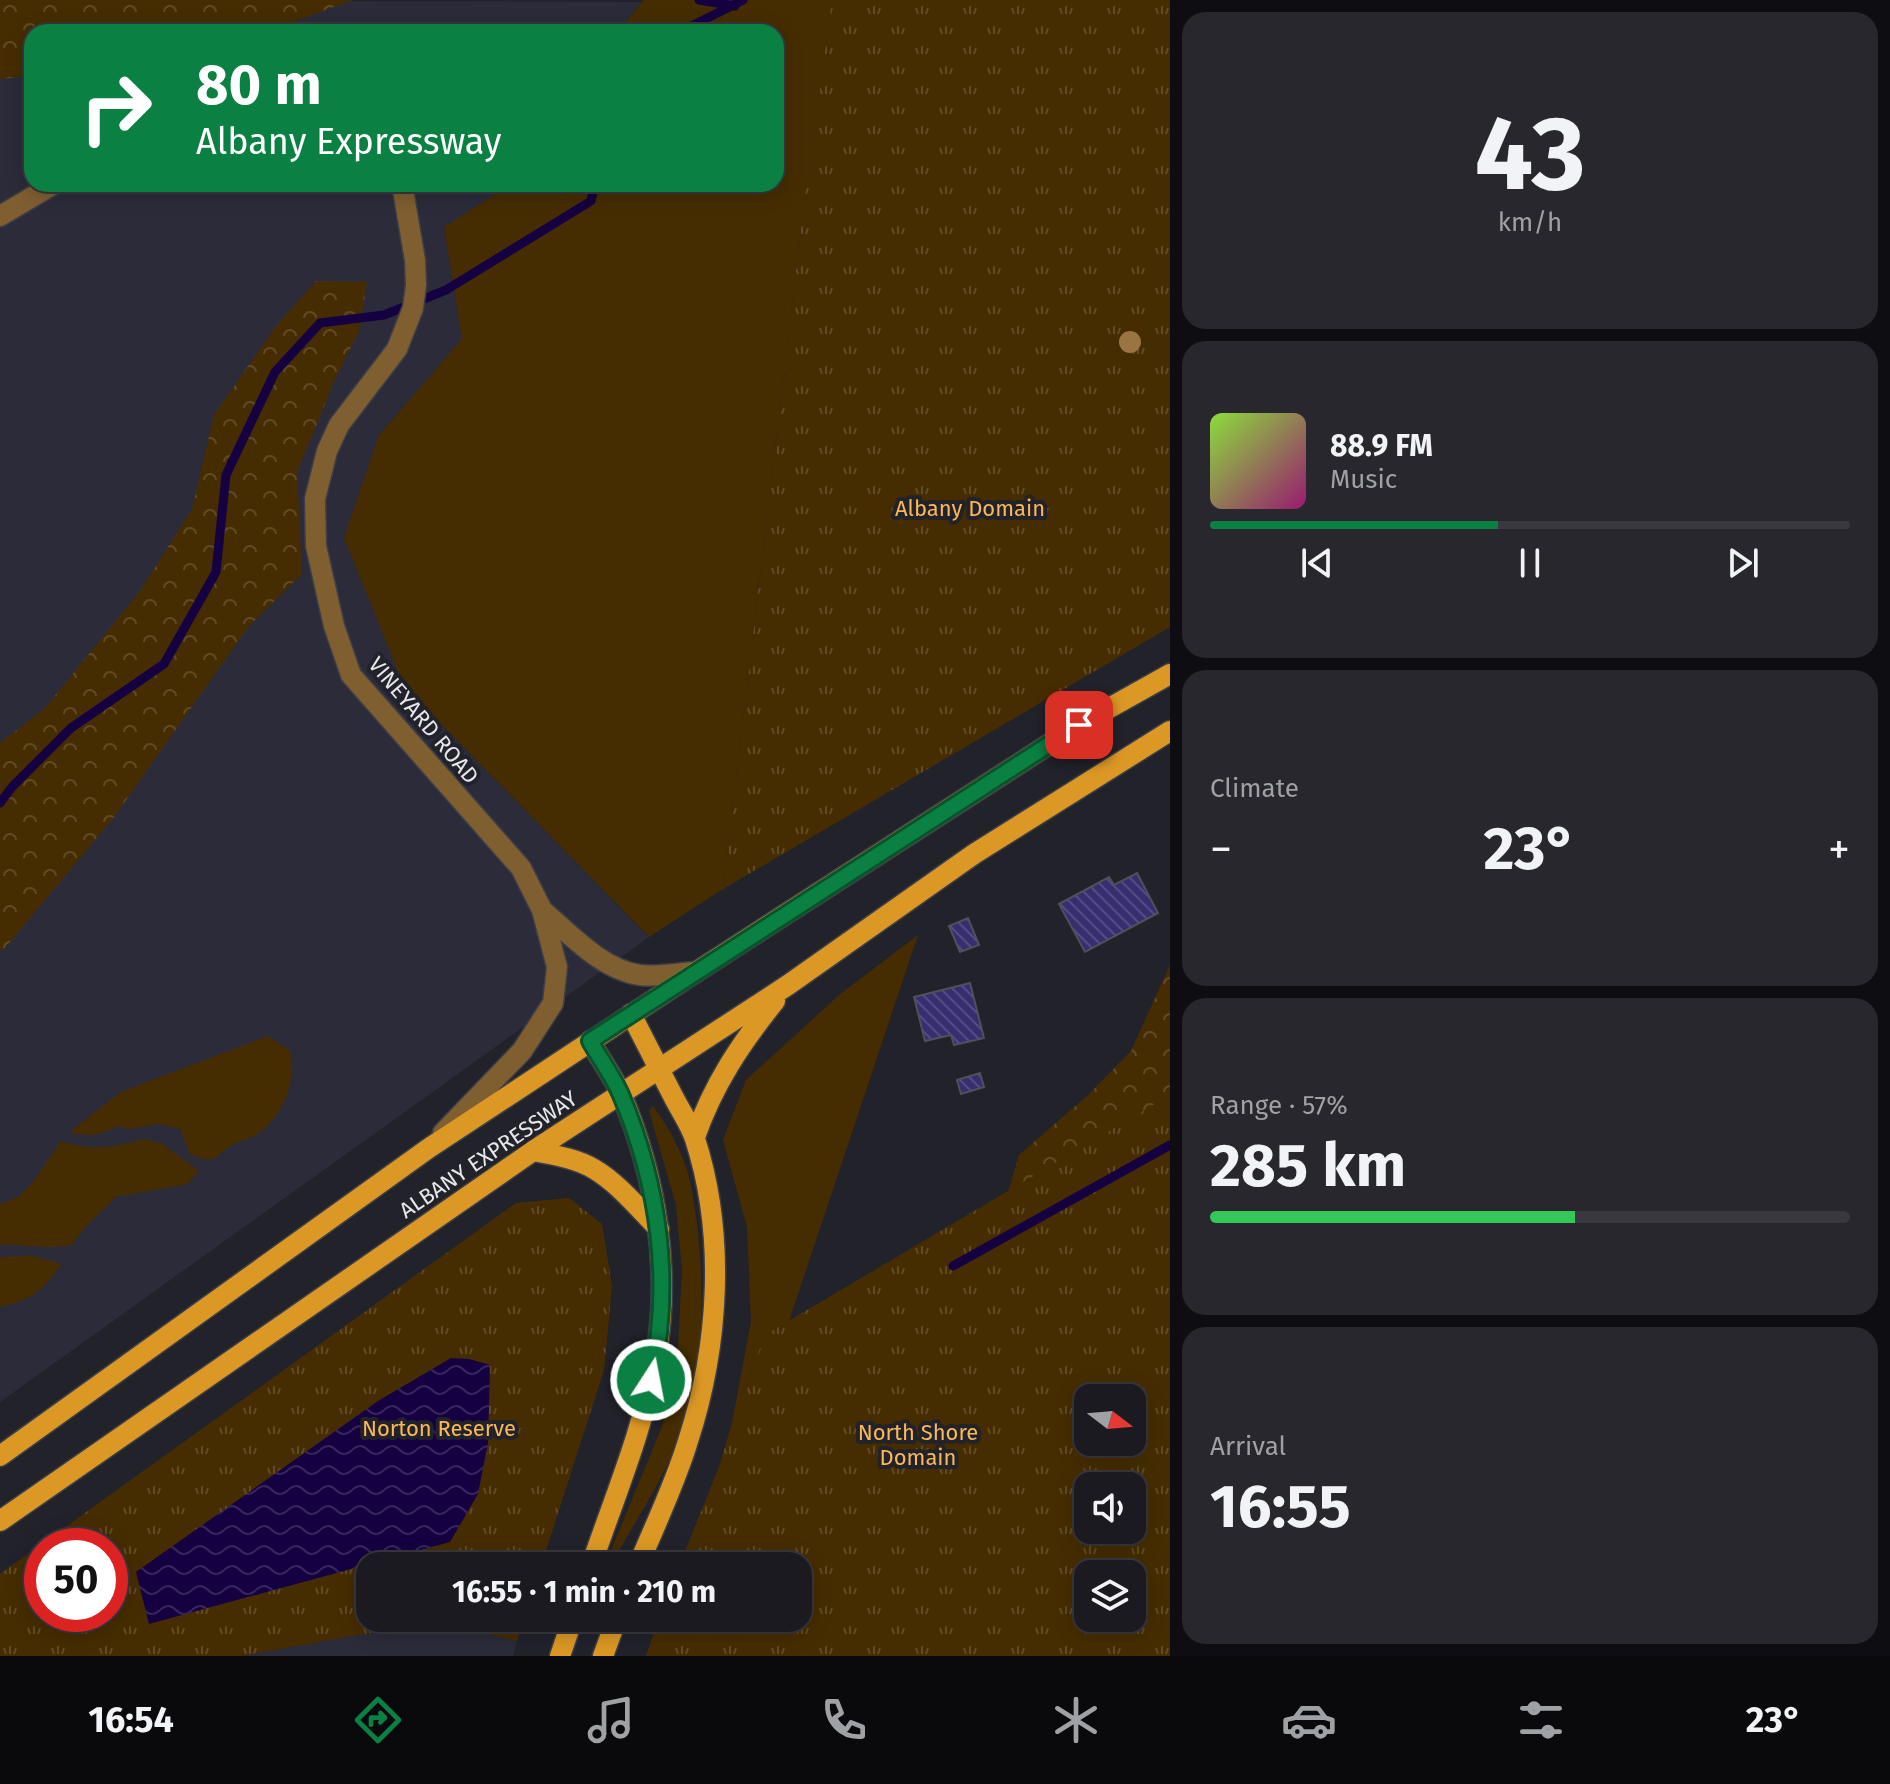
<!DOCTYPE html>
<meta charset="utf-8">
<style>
body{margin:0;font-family:"Fira Sans",sans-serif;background:#27272d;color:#f1f3f6;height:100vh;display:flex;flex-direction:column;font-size:30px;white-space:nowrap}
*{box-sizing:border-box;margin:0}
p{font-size:26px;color:#9fa1a5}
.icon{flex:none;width:44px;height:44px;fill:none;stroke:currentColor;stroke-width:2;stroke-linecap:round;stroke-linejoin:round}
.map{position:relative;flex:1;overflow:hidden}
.drawer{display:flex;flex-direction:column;gap:12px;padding:12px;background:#0e0e12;width:720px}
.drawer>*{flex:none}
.top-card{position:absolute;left:24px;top:24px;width:760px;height:168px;border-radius:24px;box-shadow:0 4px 20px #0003,0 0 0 2px #38383e;background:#0b8043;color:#fff;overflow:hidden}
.needle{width:52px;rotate:106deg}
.fabs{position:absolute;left:1074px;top:1384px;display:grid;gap:16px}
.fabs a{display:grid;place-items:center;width:72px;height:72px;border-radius:16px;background:#1a1a20;box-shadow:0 4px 20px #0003,0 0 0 2px #38383e;font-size:40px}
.speed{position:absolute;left:24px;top:1528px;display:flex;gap:16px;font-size:40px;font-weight:700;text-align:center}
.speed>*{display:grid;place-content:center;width:104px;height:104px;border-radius:50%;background:#1a1a20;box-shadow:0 4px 20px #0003,0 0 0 2px #38383e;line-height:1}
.speed .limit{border:12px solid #d22;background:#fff;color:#111}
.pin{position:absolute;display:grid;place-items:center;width:68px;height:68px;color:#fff;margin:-34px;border-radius:16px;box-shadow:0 4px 12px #0006}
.me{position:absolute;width:88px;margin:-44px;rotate:11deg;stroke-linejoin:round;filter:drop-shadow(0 0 6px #0008)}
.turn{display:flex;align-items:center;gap:28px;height:168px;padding:0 40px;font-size:36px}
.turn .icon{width:104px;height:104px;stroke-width:2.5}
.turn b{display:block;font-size:56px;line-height:68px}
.big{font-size:60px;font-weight:700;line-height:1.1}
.drawer .tile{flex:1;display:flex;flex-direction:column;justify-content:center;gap:12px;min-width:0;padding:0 28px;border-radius:24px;background:#27272d}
.drawer .dial{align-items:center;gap:0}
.dial b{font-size:104px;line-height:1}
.song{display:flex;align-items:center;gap:24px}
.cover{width:96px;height:96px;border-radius:12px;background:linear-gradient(135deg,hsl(90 70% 55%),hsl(320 70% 35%))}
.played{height:8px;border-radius:4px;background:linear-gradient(90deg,#0b8043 45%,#38383e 45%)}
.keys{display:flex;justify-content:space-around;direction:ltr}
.heat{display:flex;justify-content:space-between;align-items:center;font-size:44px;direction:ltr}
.charge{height:12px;border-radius:6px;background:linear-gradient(90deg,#34c759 57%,#38383e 0)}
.trip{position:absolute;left:356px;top:1552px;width:456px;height:80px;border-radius:24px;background:#1a1a20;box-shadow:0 4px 20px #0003,0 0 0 2px #38383e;font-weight:700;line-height:80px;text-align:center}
.tab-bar{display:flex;height:128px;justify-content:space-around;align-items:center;background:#0a0a0d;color:#9fa1a5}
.tab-bar .icon{width:56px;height:56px}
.tab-bar .selected{color:#0b8043}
.tab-bar b{font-size:36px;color:#f1f3f6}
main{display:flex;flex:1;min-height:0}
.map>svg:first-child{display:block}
.built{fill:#2c2b3a}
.grass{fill:#462d01}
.forest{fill:url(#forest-crowns)}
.park{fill:url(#park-tufts);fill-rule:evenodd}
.water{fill:url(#water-waves)}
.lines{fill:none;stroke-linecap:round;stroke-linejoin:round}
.stream{stroke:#150141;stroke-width:9}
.building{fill:url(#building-back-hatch);stroke:#50505a;stroke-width:2}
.minor-casing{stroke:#3e3e46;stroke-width:23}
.major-casing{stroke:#3e3e46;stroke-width:23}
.minor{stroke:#7f5e30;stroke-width:20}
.major{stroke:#dc9825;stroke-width:20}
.tree{fill:#9a7442}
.route-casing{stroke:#07532c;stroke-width:20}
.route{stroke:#0b8043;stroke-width:14}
.labels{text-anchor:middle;stroke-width:8;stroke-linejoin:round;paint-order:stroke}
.park-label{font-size:22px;fill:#fcb854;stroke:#22222b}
.street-label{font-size:22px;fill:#e7e7ed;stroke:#22222b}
</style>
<main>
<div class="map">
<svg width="1170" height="1656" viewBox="0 0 1170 1656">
<defs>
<pattern id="forest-crowns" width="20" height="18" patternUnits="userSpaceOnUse" patternTransform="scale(2)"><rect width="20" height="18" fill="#462d01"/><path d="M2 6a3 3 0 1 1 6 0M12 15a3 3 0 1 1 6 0" fill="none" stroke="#614b26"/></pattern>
<pattern id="park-tufts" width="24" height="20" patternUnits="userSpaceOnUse" patternTransform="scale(2)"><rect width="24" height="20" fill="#462d01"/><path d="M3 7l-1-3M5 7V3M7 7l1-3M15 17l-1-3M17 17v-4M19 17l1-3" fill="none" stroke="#614b26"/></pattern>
<pattern id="water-waves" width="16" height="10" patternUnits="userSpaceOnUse" patternTransform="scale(2)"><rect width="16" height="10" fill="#150141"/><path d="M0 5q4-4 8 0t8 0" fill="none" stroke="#37265d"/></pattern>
<pattern id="building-back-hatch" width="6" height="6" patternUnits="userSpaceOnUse" patternTransform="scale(2)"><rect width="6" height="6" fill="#362e6f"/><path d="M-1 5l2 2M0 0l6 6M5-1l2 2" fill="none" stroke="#534c84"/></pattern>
</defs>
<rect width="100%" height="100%" fill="#22222b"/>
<path class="built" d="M 0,0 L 642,2 L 617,32 L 32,32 L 32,184 L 511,184 L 444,228 L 463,339 L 379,435 L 404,686 L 649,937 L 0,1402 Z
M 381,1631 L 487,1634 L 517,1641 L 513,1656 L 241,1656 Z"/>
<path class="grass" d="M 644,0 L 866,0 L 802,221 L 723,889 L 649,937 L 404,686 L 344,538 L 379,435 L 462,339 L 444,227 L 511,184 L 776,184 L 776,32 L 617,32 Z
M 918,935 L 789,1321 L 765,1336 L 732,1423 L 751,1321 L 747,1227 L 723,1140 L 746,1080 L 839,995 Z
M 268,1036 L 290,1051 C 297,1081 283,1117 257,1134 C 250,1139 241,1140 234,1144 C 214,1156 216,1166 190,1154 L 180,1129 L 158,1124 L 130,1129 L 117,1126 C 101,1136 87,1137 69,1132 L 121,1092 Z
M 653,1106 C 664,1121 674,1137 681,1154 C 691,1176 694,1201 697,1225 C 706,1301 703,1382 672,1454 C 657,1489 635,1522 616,1556 L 610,1553 L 663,1424 L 678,1347 L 682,1270 L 676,1205 L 649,1111 Z
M 144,1139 L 161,1143 L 199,1171 L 187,1184 L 116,1197 L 84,1228 L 72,1245 C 50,1250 24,1244 0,1245 L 0,1204 L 18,1197 L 33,1182 L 61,1141 C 94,1151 111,1148 144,1139 Z
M 33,1256 L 61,1264 C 43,1291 32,1300 0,1307 L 0,1257 Z"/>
<path class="forest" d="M 0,0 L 353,0 L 265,32 L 32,32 L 32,76 L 0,79 Z
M 316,281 L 367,282 L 359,331 L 336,377 L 297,472 L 302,574 L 249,626 L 114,817 L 5,948 L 0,950 L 0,743 L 45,708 L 140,591 L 192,509 L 214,415 L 276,326 Z
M 1170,965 L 1170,1251 L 1000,1220 L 1019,1155 L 1088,1095 L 1131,1051 Z"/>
<path class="park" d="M 832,0 L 1170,0 L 1170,627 L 723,889 L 802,221 Z
M 1170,1095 L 1170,1656 L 646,1656 L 659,1618 L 798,1618 L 798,1566 L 679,1566 L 719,1467 L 732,1423 L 765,1335 ZM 1088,1398 L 1132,1398 L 1132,1442 L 1088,1442 ZM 1088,1486 L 1132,1486 L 1132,1530 L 1088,1530 ZM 1088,1574 L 1132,1574 L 1132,1618 L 1088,1618 Z
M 569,1198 L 602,1224 L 612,1286 L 604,1370 L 541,1566 L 370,1566 L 370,1618 L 524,1618 L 517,1641 L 487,1634 L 381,1631 L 241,1656 L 0,1656 L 0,1574 L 516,1203 ZM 42,1546 L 110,1546 L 110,1614 L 42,1614 Z"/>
<path class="water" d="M 451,1358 L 469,1359 L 490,1365 L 488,1443 L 478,1494 L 450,1542 L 149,1624 L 136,1572 L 378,1401 Z"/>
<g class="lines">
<path class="stream" d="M 699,0 L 735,6
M 680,32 L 743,0
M 0,803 L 12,787 L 71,728 L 164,664 L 216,572 L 226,475 L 275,372 L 320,323 L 384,315 L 446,290 L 591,201 L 595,184
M 953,1266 L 1170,1145"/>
</g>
<path class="building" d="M 1137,873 L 1158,913 L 1085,952 L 1059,904 L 1109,877 L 1114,885 Z
M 968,918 L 979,945 L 960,952 L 949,926 Z
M 970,983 L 984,1038 L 954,1045 L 951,1035 L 925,1041 L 914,997 Z
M 980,1073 L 984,1087 L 961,1094 L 957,1080 Z"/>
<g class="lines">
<g class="minor-casing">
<path id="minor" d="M 402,184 L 415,260 L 416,285 L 413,308 L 397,349 L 339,425 L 327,451 L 315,499 L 316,546 L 334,626 L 351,675 L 521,868 L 542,910 L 557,967 L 553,1003 L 522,1051 L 443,1133
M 0,216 L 54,184
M 542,910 C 569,933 602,970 640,975 C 657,977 678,973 696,972"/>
</g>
<g class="major-casing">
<path id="major" d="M 631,1014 C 645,1041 659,1069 673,1096 C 680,1110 690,1124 695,1139 C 726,1235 719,1346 688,1441 C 675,1484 655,1525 638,1566
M 590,1041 C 600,1059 613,1076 621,1094 C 656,1176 671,1268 656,1357 C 644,1428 614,1498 591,1566
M 695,1137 C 713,1085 741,1043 775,1001
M 533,1151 C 553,1155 576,1158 594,1169 C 618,1183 639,1209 659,1229
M 0,1456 L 429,1148 L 696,972 L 1079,725 L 1170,674
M 0,1521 L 533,1151 L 788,985 L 974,854 L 1170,731
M 560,1656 L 573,1618
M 603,1656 L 617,1618"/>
</g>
<use href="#minor" class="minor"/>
<use href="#major" class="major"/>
</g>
<circle class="tree" cx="1130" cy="342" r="11"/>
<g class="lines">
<g class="route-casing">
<path id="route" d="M 651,1380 C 673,1284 659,1185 621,1095 C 613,1076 600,1059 590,1041 L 1079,725"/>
</g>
<use href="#route" class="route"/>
</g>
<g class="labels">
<g class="park-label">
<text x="970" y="516">Albany Domain</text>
<text x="439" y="1436">Norton Reserve</text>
<text x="918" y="1440">North Shore<tspan x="918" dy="25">Domain</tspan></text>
</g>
<g class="street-label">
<text transform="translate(424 720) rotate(50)" y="8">VINEYARD ROAD</text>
<text transform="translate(488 1154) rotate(-34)" y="8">ALBANY EXPRESSWAY</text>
</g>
</g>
</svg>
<div class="fabs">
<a><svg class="needle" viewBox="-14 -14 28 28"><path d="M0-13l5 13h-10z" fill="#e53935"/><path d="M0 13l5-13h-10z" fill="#9fa1a5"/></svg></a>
<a><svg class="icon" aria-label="sound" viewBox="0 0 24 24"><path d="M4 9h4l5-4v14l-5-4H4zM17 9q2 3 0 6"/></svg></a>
<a><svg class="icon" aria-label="layers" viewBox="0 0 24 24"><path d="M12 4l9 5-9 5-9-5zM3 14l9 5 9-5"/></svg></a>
</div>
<div class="speed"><div class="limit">50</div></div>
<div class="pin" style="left:1079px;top:725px;background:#d93025"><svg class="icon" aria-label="arrive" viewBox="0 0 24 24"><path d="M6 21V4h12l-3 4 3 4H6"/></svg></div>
<svg class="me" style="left:651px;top:1380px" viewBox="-20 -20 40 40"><circle r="17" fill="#0b8043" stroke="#fff" stroke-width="3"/><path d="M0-11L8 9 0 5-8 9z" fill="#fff"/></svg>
<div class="trip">16:55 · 1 min · 210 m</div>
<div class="top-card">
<div class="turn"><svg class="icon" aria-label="right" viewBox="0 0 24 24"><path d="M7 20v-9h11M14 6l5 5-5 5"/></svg><div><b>80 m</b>Albany Expressway</div></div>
</div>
</div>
<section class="drawer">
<div class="tile dial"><b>43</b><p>km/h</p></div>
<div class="tile">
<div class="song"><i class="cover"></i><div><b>88.9 FM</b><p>Music</p></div></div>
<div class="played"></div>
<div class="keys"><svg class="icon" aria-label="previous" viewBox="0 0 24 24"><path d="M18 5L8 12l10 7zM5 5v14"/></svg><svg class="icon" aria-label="pause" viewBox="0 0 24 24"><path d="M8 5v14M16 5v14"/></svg><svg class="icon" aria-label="next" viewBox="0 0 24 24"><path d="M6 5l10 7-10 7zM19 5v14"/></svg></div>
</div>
<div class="tile"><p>Climate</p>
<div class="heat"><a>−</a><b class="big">23°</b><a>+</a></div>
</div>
<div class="tile"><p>Range · 57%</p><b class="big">285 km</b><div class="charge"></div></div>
<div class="tile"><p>Arrival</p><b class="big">16:55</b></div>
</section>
</main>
<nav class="tab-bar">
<b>16:54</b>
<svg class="icon selected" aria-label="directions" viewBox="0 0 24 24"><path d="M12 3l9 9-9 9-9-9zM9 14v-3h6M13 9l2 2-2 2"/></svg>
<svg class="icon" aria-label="music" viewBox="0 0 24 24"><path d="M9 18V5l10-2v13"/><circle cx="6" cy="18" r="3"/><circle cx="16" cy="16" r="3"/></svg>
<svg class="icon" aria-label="phone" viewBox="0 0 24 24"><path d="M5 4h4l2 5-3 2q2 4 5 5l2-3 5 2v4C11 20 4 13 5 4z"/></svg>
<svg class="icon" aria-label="climate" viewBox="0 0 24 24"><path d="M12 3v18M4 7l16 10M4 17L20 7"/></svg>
<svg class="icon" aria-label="car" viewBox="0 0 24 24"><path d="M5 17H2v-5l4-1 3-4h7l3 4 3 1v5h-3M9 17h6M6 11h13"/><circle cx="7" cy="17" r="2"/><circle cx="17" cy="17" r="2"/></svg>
<svg class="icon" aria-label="filters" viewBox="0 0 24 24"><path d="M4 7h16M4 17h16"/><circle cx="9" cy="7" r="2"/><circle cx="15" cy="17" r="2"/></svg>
<b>23°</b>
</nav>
